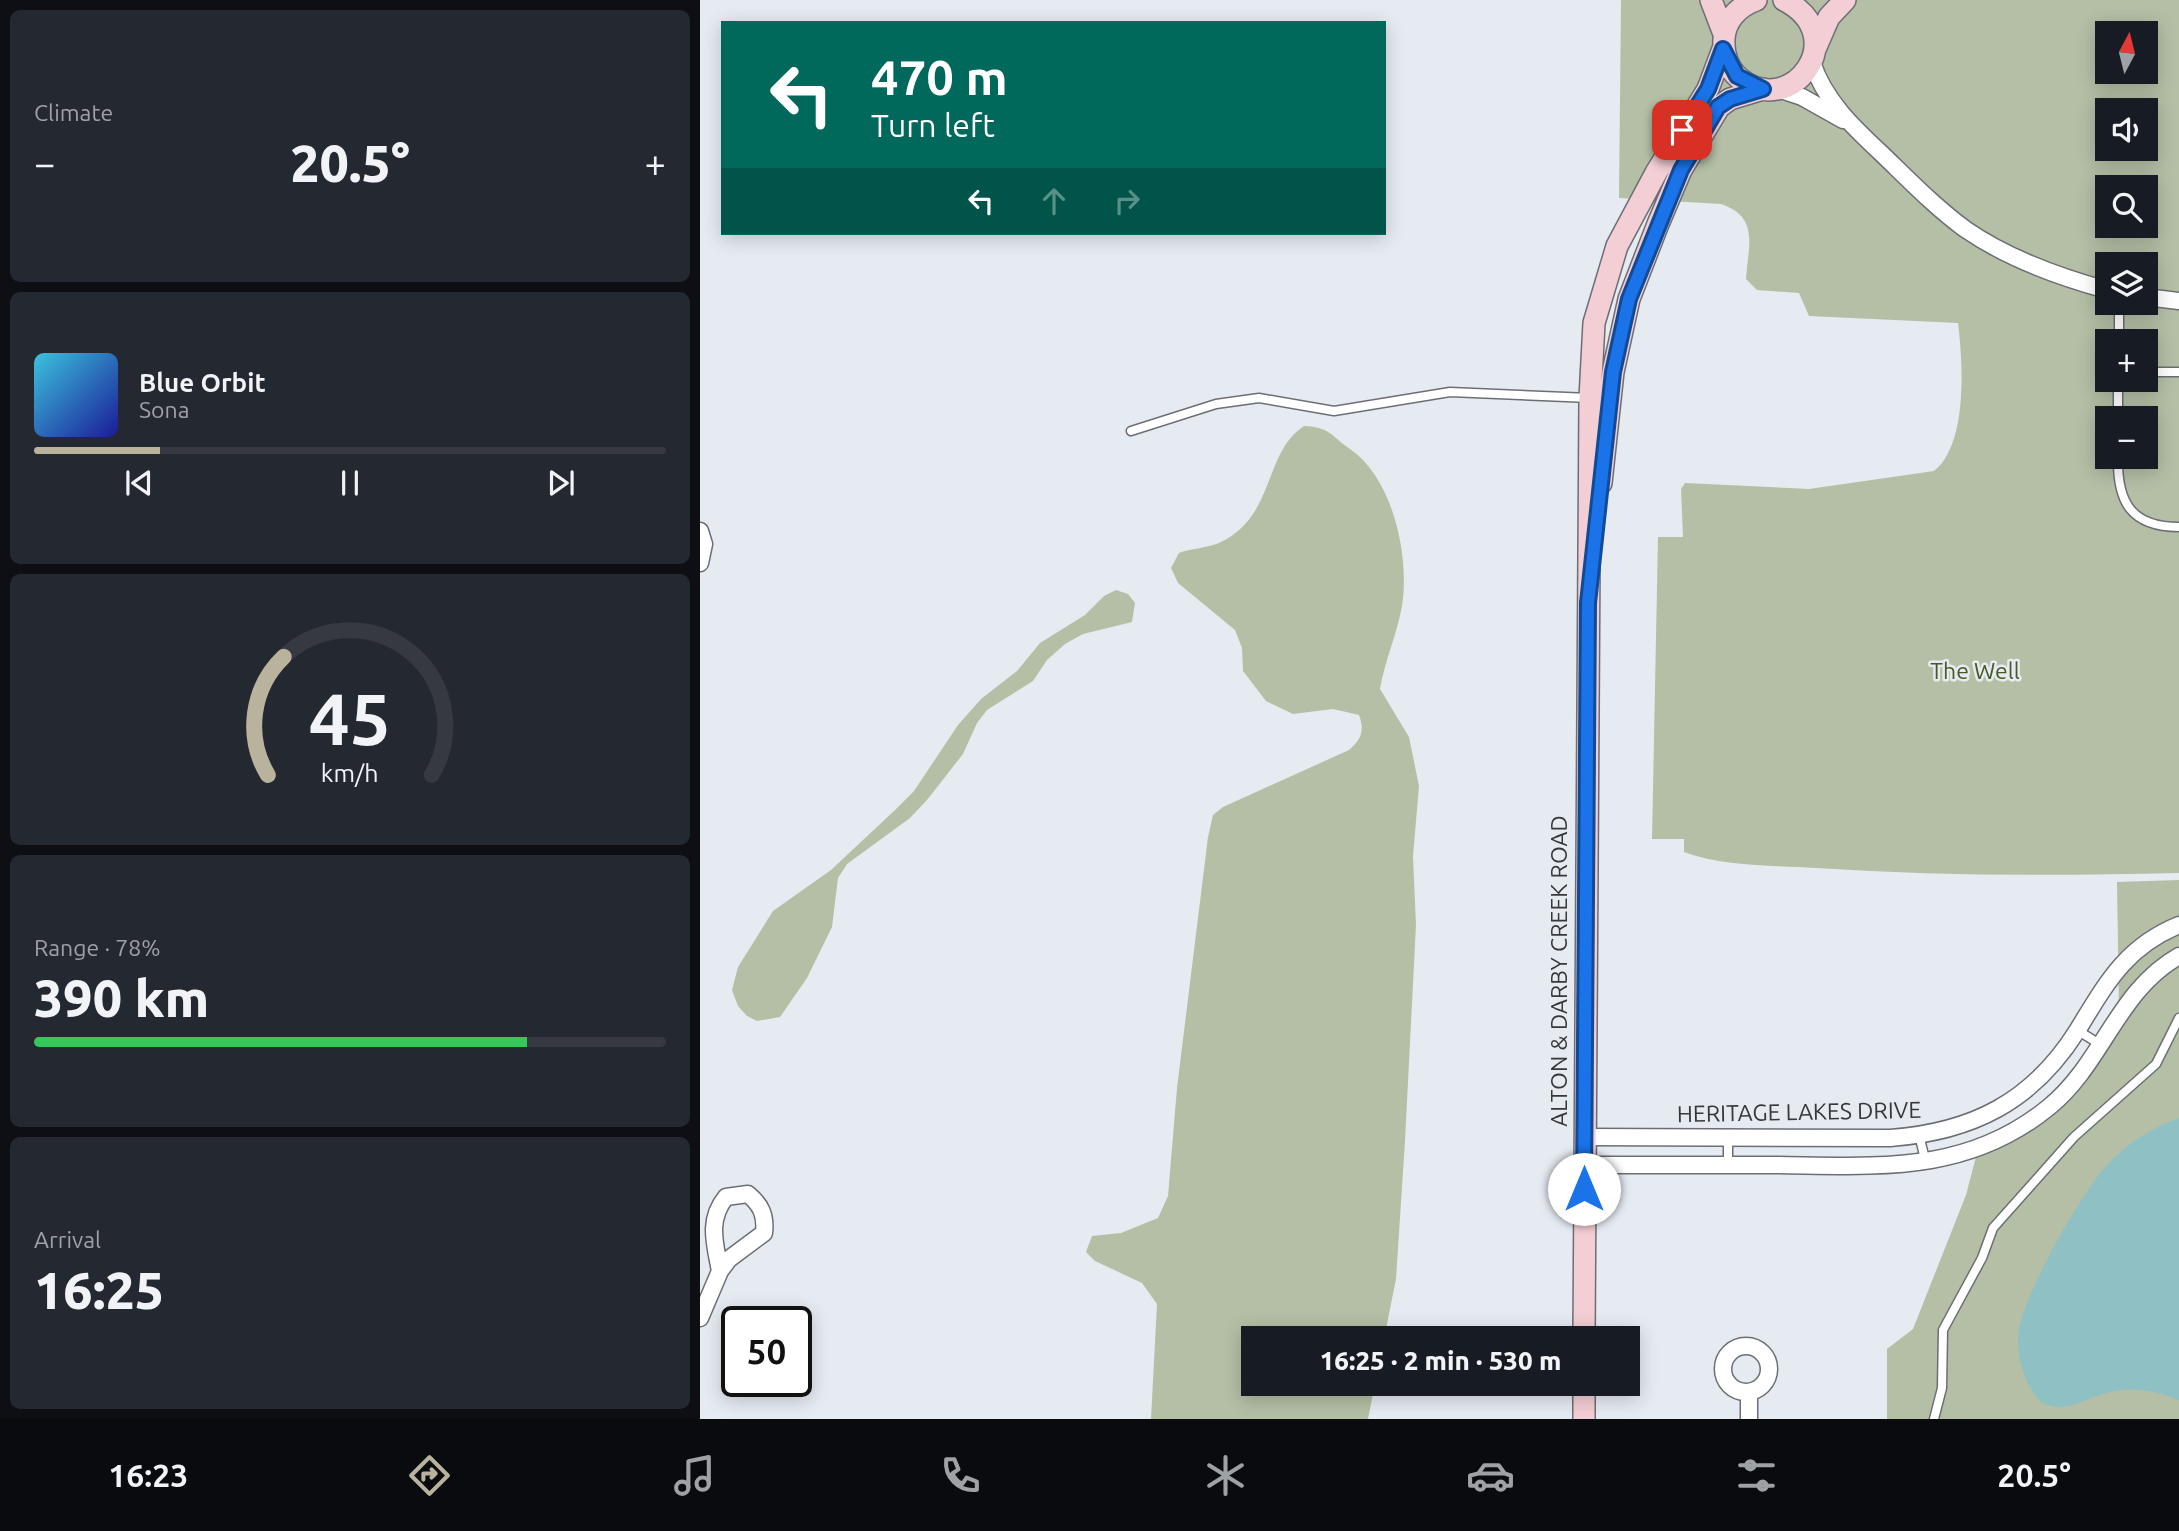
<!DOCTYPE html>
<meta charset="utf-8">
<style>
body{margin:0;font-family:Ubuntu,sans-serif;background:#242831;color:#f1f3f6;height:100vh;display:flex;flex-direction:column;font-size:26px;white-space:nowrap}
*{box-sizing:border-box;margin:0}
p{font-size:23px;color:#9ea1a6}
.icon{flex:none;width:38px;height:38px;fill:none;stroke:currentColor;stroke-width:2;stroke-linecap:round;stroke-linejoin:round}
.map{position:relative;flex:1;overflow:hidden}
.side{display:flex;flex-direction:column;gap:10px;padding:10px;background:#0d0f14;width:700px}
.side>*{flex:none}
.guide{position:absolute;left:21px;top:21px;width:665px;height:214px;border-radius:0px;box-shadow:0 4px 18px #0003;background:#00695c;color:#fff;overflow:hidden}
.needle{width:46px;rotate:7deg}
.controls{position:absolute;left:1395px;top:21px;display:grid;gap:14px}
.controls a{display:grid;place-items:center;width:63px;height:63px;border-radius:0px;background:#171b24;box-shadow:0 4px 18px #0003;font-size:35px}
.speed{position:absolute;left:21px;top:1306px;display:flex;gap:14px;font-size:35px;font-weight:700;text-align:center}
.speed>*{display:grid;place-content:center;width:91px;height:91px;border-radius:50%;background:#171b24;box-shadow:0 4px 18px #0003;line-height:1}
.speed .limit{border:4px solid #111;border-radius:10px;background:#fff;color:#111}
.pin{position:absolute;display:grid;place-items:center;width:60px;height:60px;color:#fff;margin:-30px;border-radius:14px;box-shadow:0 4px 10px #0006}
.me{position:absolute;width:77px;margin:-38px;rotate:0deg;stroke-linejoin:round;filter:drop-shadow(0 0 5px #0008)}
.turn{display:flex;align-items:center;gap:24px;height:147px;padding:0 35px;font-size:32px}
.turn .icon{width:91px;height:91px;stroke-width:2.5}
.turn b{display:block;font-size:49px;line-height:60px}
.lanes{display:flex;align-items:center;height:66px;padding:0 35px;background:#0003;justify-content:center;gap:35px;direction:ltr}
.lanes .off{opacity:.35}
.big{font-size:52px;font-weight:800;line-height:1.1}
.side .tile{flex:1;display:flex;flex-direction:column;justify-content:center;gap:10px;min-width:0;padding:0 24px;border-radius:10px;background:#242831}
.side .dial{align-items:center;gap:0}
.dial svg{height:182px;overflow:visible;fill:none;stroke:#363941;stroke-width:7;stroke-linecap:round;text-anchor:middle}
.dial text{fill:#f1f3f6;stroke:none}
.song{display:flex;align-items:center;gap:21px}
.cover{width:84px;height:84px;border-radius:10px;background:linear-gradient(135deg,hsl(190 70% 55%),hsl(240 70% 35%))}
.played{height:7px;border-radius:4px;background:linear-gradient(90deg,#b9b39e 20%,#363941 20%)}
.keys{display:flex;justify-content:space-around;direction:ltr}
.heat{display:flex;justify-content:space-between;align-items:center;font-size:38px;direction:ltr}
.charge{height:10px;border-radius:5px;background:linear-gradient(90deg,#34c759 78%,#363941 0)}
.trip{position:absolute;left:541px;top:1326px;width:399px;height:70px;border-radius:0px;background:#171b24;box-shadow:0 4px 18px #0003;font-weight:800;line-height:70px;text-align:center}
.menu{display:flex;height:112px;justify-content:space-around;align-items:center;background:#090b0e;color:#9ea1a6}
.menu .icon{width:49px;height:49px}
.menu .on{color:#b9b39e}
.menu b{font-size:32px;color:#f1f3f6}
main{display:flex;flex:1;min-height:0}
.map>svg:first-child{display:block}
.green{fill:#b4bfa6;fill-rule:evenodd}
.water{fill:#8fc1c4}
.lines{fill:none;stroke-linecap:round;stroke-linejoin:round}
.lane-casing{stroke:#6b6f75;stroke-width:11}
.street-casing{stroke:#6b6f75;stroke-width:19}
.secondary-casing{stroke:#6b6f75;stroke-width:24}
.lane{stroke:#fff;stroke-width:8}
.street{stroke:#fff;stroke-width:16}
.secondary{stroke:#f3ced4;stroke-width:21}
.route-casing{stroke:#114b97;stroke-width:18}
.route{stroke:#1a73e8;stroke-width:12}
.labels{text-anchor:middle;stroke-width:5;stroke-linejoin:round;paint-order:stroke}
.park-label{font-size:23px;fill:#465a24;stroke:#e6ebf2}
.street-label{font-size:23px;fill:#36383b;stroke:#e6ebf2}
</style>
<main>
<section class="side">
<div class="tile"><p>Climate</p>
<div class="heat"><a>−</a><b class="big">20.5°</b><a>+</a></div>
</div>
<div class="tile">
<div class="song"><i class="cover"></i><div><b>Blue Orbit</b><p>Sona</p></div></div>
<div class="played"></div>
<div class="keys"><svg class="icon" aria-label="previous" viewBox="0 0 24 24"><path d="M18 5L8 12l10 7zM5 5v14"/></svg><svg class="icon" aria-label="pause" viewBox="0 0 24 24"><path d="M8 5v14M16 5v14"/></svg><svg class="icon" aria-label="next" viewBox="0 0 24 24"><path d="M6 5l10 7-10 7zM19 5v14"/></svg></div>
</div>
<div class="tile dial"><svg viewBox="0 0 100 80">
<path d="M14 69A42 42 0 1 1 86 69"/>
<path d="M14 69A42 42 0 0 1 21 17" stroke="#b9b39e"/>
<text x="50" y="56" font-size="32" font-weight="700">45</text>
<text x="50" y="72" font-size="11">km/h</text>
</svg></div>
<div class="tile"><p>Range · 78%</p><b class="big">390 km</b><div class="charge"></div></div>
<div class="tile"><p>Arrival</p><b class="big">16:25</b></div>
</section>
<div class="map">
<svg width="1479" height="1419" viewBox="0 0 1479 1419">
<rect width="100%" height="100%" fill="#e6ebf2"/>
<path class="green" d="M 921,0 L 1479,0 L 1479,873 C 1358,876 1237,876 1116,868 C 1073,865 1025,867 984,852 L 984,839 L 952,839 L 958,537 L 983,537 L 981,489 L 985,483 L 1109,489 L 1234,471 C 1268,444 1263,363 1258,323 L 1109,316 L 1099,293 L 1057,290 L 1046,279 C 1048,246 1060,217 1021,204 L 919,198 ZM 1407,33 L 1446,33 L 1446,72 L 1407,72 ZM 1407,110 L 1446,110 L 1446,149 L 1407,149 ZM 1407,187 L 1446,187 L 1446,226 L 1407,226 ZM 1407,264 L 1446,264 L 1446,303 L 1407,303 ZM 1407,341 L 1446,341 L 1446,380 L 1407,380 ZM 1407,418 L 1446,418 L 1446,457 L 1407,457 Z
M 604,426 C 630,427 631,436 650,449 C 693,478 710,557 702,606 C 697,634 685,660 680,689 L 709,737 L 719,786 L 713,856 L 716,925 L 705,1141 L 696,1279 L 684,1339 L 553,1339 L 553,1384 L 675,1384 L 668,1419 L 451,1419 L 457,1304 L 442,1283 L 395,1261 L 386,1252 L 392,1236 L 421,1233 L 458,1218 L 468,1196 L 477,1088 L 508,837 L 513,815 L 523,807 L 649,750 C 661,740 665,731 659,715 L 633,709 L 593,714 L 566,701 L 543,671 L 542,648 L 535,630 L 478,583 L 471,568 L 479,553 C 492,548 509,548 521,542 C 576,515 563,453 604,426 Z
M 416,590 L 428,594 L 435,603 L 432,622 L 383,634 L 365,644 L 347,660 L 333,681 L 287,710 L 277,723 L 263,754 L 227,800 L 210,818 L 147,864 L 138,878 L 132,927 L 107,978 L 80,1017 L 57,1021 L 47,1016 L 38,1006 L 32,990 L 38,967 L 73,911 L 131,870 L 194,811 L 214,791 L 258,725 L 281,699 L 317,671 L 340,643 L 385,615 L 404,596 Z
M 1479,880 L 1479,1419 L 1187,1419 L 1187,1349 L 1213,1329 L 1266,1195 L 1278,1149 L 1349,1107 L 1419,1013 L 1417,882 Z"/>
<path class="water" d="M 1479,1118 L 1479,1400 C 1457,1391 1433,1386 1410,1392 C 1386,1397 1368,1415 1342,1403 C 1324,1386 1315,1353 1319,1329 C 1325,1293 1382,1191 1408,1164 C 1428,1143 1451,1128 1479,1118 Z"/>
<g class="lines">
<g class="lane-casing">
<path id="lane" d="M 1419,341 L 1419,303
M 1446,372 L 1479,372
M 1418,418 L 1418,380
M 431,431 L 516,404 L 559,398 L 634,411 L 750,392 L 890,398
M 1418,457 C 1417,502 1431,527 1479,527
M 1377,1030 L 1401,1045
M 1219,1135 L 1226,1163
M 1028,1136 L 1028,1165
M 1234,1419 L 1242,1388 L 1243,1330 L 1282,1258 L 1293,1228 L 1374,1137 L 1456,1064 L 1479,1018"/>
</g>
<g class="street-casing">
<path id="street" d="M 1112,62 C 1124,100 1154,128 1182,154 C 1209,180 1235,207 1265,229 C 1307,258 1359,277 1407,290
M 1078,89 L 1102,97 L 1143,120
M 1446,297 L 1479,301
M 0,531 L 4,544 L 0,563
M 884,1137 L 1190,1138 C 1272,1132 1332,1102 1377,1031 C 1406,984 1425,947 1479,925
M 884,1165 C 948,1165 1012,1165 1076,1165 C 1176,1166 1266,1175 1349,1107 C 1403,1063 1417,991 1479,956
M 0,1318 L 20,1271 L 29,1259 L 64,1233 C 66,1215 61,1205 48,1194 L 26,1197 C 7,1220 15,1244 20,1271
M1023 1369a23 23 0 1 1 46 0a23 23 0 1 1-46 0Z
M 1049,1392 L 1049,1419"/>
</g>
<g class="secondary-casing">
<path id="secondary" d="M 1011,0 L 1024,34
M 1056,0 C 1039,6 1025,20 1024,39 C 1023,54 1028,69 1039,78 C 1091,121 1154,36 1084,0
M 1116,47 L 1129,17 L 1145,0
M 901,483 L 913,372 L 929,299 L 958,224 L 981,170 L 1019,107 L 1030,99 L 1063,89
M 884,1339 L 890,398 L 894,323 L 917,246 L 957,171 L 1008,89 L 1023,49
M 884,1419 L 884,1384"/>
</g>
<use href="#lane" class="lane"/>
<use href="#street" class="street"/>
<use href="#secondary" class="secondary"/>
</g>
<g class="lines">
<g class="route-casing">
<path id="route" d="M 884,1189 L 888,603 L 913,372 L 929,299 L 981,170 L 1018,107 L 1030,99 L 1063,89 L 1037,76 L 1023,49 L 1008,89 L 982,130"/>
</g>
<use href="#route" class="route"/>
</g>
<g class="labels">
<g class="park-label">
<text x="1275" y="679">The Well</text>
</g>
<g class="street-label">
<text transform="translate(859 971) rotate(-90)" y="8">ALTON &amp; DARBY CREEK ROAD</text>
<text transform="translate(1099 1112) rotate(-1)" y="8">HERITAGE LAKES DRIVE</text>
</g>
</g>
</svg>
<div class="controls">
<a><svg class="needle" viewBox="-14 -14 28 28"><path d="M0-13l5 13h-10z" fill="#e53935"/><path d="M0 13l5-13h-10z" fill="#9ea1a6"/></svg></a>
<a><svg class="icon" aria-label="sound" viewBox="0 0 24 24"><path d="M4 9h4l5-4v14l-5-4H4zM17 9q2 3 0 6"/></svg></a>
<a><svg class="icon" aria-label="search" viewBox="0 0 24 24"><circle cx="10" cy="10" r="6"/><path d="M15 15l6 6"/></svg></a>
<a><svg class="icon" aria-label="layers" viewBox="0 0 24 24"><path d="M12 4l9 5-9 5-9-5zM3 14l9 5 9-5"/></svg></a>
<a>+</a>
<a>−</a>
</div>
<div class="speed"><div class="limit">50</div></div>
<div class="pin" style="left:982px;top:130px;background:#d93025"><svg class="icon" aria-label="arrive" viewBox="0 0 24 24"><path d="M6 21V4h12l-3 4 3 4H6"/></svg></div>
<svg class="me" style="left:884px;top:1189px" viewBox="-20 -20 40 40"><circle r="19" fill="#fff"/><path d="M0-13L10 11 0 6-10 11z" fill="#1a73e8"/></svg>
<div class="trip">16:25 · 2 min · 530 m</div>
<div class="guide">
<div class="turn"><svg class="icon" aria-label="left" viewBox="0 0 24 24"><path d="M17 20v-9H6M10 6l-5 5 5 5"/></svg><div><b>470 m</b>Turn left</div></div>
<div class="lanes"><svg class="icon" aria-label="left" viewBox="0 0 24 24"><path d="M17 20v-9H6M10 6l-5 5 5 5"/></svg><svg class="icon off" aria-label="ahead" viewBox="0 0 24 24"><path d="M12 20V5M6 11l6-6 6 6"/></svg><svg class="icon off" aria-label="right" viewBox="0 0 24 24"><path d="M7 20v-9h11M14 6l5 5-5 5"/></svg></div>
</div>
</div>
</main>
<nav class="menu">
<b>16:23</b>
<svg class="icon on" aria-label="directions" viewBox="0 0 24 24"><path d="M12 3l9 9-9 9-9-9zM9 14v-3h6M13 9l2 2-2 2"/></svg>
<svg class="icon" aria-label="music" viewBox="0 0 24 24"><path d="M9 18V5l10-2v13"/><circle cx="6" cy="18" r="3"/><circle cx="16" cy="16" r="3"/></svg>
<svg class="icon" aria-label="phone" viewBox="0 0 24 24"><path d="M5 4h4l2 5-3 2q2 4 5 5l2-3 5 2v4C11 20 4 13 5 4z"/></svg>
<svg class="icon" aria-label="climate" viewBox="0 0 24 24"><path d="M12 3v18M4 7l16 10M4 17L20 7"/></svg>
<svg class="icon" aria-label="car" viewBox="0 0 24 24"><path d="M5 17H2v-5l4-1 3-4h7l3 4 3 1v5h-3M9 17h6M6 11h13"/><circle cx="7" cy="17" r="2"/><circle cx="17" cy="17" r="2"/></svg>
<svg class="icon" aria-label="filters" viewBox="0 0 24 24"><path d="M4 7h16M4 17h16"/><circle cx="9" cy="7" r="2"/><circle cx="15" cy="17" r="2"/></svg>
<b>20.5°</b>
</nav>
